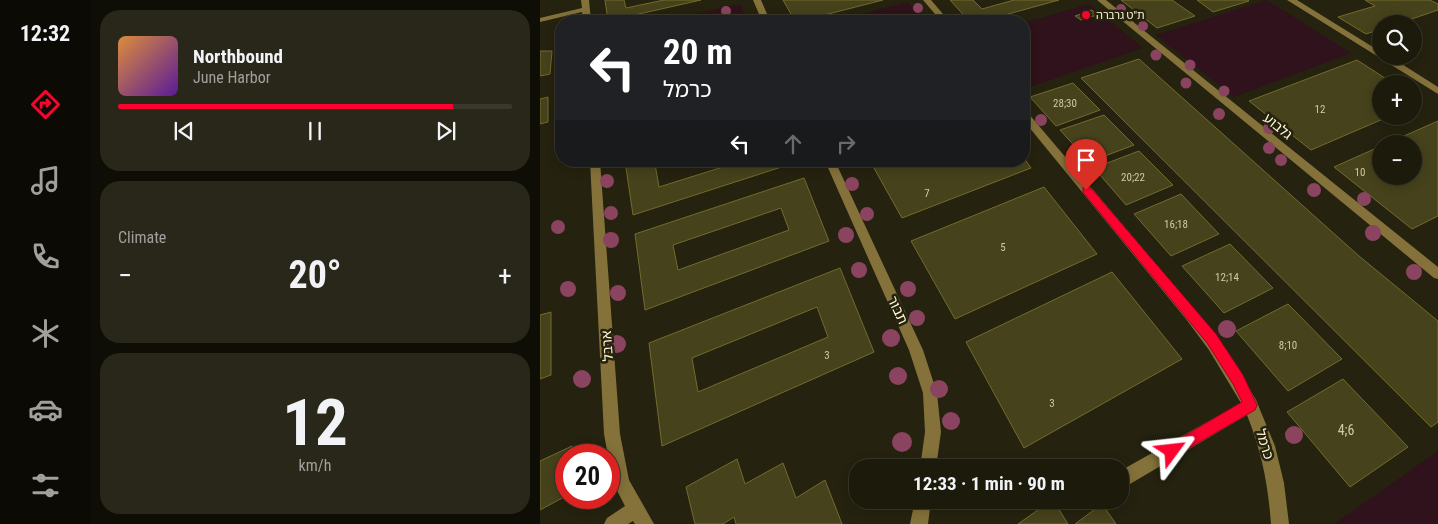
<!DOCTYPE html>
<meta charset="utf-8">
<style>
body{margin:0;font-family:"Roboto Condensed","Noto Sans Hebrew",sans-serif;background:#292719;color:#f1f3f6;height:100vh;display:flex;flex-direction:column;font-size:19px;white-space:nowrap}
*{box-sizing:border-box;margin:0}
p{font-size:16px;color:#a0a19d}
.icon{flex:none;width:28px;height:28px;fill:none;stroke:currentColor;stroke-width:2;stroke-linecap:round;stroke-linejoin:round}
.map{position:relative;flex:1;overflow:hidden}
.sheet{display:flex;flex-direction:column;gap:10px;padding:10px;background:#0f0e06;width:450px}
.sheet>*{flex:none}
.guide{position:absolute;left:15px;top:15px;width:475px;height:152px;border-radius:20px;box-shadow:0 2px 12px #0003,0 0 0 1px #3a382c;background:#202124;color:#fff;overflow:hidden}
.tools{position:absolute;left:832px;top:15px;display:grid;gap:10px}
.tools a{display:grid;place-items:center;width:50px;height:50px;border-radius:50%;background:#1c1a0b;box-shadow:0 2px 12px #0003,0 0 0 1px #3a382c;font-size:25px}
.speed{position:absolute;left:15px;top:444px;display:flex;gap:10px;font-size:25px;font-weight:700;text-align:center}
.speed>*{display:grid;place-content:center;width:65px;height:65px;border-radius:50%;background:#1c1a0b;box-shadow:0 2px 12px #0003,0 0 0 1px #3a382c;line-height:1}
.speed .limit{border:8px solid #d22;background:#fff;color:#111}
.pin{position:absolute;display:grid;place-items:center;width:42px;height:42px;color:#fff;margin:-51px -21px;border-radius:50% 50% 50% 0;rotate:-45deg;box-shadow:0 0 5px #0007}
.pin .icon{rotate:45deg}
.me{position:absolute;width:55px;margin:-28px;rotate:60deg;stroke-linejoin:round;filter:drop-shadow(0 0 4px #0008)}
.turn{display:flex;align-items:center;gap:18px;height:105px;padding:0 25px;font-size:22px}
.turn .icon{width:65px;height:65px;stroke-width:2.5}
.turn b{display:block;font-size:35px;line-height:42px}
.lanes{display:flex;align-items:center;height:48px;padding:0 25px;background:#0003;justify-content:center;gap:25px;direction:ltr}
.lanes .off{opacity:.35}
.big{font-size:38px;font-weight:700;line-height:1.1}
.sheet .card{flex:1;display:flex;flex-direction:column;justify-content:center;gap:8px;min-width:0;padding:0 18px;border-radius:20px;background:#292719}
.sheet .dial{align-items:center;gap:0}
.dial b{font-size:65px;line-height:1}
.song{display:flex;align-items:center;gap:15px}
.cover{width:60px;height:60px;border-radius:8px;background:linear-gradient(135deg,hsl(30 70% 55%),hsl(270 70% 35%))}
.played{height:5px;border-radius:2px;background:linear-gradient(90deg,#fc022f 85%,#3a382c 85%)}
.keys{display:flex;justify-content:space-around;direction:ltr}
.heat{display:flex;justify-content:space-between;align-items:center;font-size:28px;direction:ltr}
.trip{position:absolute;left:309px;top:459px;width:280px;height:50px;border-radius:20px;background:#1c1a0b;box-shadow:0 2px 12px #0003,0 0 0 1px #3a382c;font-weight:700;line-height:50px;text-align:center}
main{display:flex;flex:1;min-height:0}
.menu{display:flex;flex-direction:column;width:90px;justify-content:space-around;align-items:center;background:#0b0a04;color:#a0a19d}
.menu .icon{width:35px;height:35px}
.menu .on{color:#fc022f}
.menu b{font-size:22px;color:#f1f3f6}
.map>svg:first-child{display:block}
.green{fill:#2f121b}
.building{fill:#46421b;stroke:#726c2d;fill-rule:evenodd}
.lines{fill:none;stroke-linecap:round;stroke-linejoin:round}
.minor{fill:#84723a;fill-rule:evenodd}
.tree{fill:#8b4460}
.route{fill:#fc022f;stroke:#a4011f}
.poi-dot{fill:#fc022f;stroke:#25220f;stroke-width:2}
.labels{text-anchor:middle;stroke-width:5;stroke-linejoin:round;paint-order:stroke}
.far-poi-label{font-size:11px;fill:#fff7d3;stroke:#25220f;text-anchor:start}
.number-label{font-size:11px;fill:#d1caa5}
.street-label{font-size:14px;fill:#fff7d3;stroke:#25220f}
.near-number-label{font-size:14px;fill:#d1caa5}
</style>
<main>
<nav class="menu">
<b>12:32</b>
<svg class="icon on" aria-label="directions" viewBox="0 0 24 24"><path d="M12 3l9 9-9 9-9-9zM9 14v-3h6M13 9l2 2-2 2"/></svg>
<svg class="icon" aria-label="music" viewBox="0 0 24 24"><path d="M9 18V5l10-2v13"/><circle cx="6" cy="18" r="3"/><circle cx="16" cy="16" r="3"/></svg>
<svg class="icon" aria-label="phone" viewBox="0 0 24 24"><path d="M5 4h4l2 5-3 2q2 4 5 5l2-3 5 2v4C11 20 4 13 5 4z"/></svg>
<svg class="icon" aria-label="climate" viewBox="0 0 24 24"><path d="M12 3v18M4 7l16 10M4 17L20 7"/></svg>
<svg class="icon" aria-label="car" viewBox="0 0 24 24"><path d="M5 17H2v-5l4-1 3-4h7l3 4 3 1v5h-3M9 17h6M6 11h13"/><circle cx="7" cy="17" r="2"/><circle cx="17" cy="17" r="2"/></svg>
<svg class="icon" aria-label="filters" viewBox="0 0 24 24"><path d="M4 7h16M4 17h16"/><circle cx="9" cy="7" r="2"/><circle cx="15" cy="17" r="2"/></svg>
</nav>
<section class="sheet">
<div class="card">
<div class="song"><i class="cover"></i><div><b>Northbound</b><p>June Harbor</p></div></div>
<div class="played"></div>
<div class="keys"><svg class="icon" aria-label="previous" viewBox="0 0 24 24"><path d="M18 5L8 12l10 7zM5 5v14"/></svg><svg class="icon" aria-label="pause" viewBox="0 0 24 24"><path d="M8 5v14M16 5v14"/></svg><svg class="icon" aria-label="next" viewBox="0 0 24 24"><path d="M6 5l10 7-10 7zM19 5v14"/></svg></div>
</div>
<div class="card"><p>Climate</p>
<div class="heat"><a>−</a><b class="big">20°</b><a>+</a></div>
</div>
<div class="card dial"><b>12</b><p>km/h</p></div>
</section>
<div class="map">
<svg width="898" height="524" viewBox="0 0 898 524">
<rect width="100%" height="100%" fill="#25220f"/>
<path class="green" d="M 727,0 L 811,53 L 694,97 L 616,35 Z
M 368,2 L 384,21 L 293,21 Z
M 200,4 L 207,21 L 123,21 Z
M 549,4 L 603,48 L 484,89 L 484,23 Z
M 898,451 L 898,524 L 794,524 Z"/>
<path class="building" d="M 65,0 L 84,0 L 86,8 L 124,0 L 161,0 L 68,21 Z
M 243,0 L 343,0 L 261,21 L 255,21 Z
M 410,0 L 433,0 L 442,9 L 474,0 L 519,0 L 443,21 L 429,21 Z
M 581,0 L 632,0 L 655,16 L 617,28 Z
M 657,0 L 708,0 L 709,1 L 673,12 Z
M 825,0 L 890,0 L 898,4 L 898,10 L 857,24 L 841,24 L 841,29 L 826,34 L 798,17 L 835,6 Z
M 552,10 L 557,15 L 541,20 L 535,16 Z
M 0,51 L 12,51 L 10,74 L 0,76 Z
M 599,59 L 819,256 L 898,321 L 898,422 L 891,427 L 541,78 Z
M 817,60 L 854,84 L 841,84 L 841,116 L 850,116 L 771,150 L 709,101 Z
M 533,83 L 560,110 L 516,126 L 490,97 Z
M 8,97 L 8,122 L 0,124 L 0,99 Z
M 564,115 L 594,145 L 549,162 L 520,130 Z
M 898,121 L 898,216 L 872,229 L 794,167 L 841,146 L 841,176 L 874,176 L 874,144 L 846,144 Z
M 599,151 L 633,185 L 586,205 L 554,168 Z
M 484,158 L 491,168 L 362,218 L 330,161 L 484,161 Z
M 85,161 L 125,161 L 115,164 L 119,187 L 202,161 L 257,162 L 93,215 Z
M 264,178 L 289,241 L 105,310 L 95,234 ZM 241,208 L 249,230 L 138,270 L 133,245 Z
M 504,187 L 557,254 L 415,319 L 371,241 Z
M 641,194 L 679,234 L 631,256 L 594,214 Z
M 690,244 L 733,288 L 684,313 L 642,266 Z
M 300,268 L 334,352 L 122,446 L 109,343 ZM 277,307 L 288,337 L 158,392 L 152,358 Z
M 572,272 L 642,359 L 484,448 L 426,342 Z
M 748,304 L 802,359 L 748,391 L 696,331 Z
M 11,312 L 11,375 L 0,379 L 0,315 Z
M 803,379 L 868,447 L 810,487 L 747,412 Z
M 32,446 L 33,455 L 26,455 L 26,496 L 0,510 L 0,461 Z
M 197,459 L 205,484 L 243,463 L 256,498 L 285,480 L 302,524 L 196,524 L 194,517 L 183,524 L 155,524 L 146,487 Z
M 513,500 L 528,524 L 478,524 L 512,500 Z
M 562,504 L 576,524 L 535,524 Z"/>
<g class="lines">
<path class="minor" d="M 41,0 L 49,0 L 51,21 L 43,21 L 42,12 L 0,22 L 0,18 L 42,8 Z
M 213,0 L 221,0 L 230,21 L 222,21 Z
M 383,0 L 391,0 L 409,21 L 401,21 Z
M 557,0 L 566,0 L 898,267 L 898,279 L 894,278 Z
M 747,0 L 757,0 L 841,52 L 841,56 L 849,56 L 898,87 L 898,94 Z
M 484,112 L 488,113 L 655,310 L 700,372 L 716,400 L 735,446 L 744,483 L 749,524 L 731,524 C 728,484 722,453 707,415 L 590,484 L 584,486 L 580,484 L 580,471 L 701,403 L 669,350 L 646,319 L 484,121 Z
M 50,161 L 60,161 L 80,434 L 89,480 L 114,524 L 95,524 L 93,521 L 88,524 L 64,524 L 67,518 L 85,506 L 73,483 L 64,434 Z
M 285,161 L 295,161 L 383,350 L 397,393 L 401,432 L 396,468 L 380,468 L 385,432 L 383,393 L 369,350 Z
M 375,500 L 391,500 L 388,524 L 370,524 Z"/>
</g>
<g class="tree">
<circle cx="378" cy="8" r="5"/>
<circle cx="581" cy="9" r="5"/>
<circle cx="186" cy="11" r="5"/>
<circle cx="603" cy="26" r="5"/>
<circle cx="616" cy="55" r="5.5"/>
<circle cx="650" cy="65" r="5.5"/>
<circle cx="646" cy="83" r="5.5"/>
<circle cx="684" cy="91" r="5.5"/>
<circle cx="679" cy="114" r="6"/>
<circle cx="501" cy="120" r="6"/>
<circle cx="729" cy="128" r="6"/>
<circle cx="729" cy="148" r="6"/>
<circle cx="741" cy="160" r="6"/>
<circle cx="548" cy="175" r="7"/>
<circle cx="67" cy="181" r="7"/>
<circle cx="312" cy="184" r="7"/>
<circle cx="774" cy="190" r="7"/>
<circle cx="824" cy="199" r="7"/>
<circle cx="71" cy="213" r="7"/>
<circle cx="327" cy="214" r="7"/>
<circle cx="18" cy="227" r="7"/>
<circle cx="833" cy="233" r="8"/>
<circle cx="306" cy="235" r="8"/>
<circle cx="71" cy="240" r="8"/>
<circle cx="319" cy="270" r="8"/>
<circle cx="874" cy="272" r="8"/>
<circle cx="28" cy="289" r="8"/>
<circle cx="368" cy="289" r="8"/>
<circle cx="78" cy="293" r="8"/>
<circle cx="377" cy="318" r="8"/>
<circle cx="687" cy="329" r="9"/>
<circle cx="351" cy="338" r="9"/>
<circle cx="77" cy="344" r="9"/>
<circle cx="358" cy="376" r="9"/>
<circle cx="42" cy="379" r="9"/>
<circle cx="399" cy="389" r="9"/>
<circle cx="411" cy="421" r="9"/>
<circle cx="754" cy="435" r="9"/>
<circle cx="362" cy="442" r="10"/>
</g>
<path class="route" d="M 546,186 L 550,187 L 676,334 L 703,375 L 717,405 L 715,410 L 632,458 L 627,456 L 625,451 L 627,446 L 702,402 L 693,384 L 667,343 L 543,192 L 543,187 Z"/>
<circle class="poi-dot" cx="546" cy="15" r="5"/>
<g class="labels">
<g class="far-poi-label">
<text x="556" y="19">ת"ט גרברה</text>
</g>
<g class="number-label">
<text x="525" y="107">28;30</text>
<text x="780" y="113">12</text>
<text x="820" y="176">10</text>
<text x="593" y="181">20;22</text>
<text x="387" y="197">7</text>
<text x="636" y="228">16;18</text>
<text x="463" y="251">5</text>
<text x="687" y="281">12;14</text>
<text x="748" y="349">8;10</text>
<text x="287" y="359">3</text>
<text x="512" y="407">3</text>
</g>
<g class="street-label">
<text transform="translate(738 126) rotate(39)" y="5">גלבוע</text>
<text transform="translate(358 310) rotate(65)" y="5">תבור</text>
<text transform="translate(67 346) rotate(-94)" y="5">ארבל</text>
<text transform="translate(725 444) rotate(73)" y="5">כרמל</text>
</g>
<g class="near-number-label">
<text x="806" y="435">4;6</text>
</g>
</g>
</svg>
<div class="tools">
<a><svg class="icon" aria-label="search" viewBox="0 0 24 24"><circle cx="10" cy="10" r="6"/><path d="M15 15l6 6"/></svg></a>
<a>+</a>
<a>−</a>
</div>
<div class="speed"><div class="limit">20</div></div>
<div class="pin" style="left:546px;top:190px;background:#d93025"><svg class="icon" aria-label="arrive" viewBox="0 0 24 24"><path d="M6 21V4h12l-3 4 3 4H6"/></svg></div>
<svg class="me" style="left:632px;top:451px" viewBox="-20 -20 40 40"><path d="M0-17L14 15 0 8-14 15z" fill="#fc022f" stroke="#fff" stroke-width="4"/></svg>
<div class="trip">12:33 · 1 min · 90 m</div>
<div class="guide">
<div class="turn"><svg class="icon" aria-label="left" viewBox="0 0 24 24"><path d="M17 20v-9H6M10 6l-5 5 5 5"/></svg><div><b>20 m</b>כרמל</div></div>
<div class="lanes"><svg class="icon" aria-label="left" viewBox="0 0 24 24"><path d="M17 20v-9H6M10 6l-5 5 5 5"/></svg><svg class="icon off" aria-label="ahead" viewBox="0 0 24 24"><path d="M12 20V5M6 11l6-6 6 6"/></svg><svg class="icon off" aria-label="right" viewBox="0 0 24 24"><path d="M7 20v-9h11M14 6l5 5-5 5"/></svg></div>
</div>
</div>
</main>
